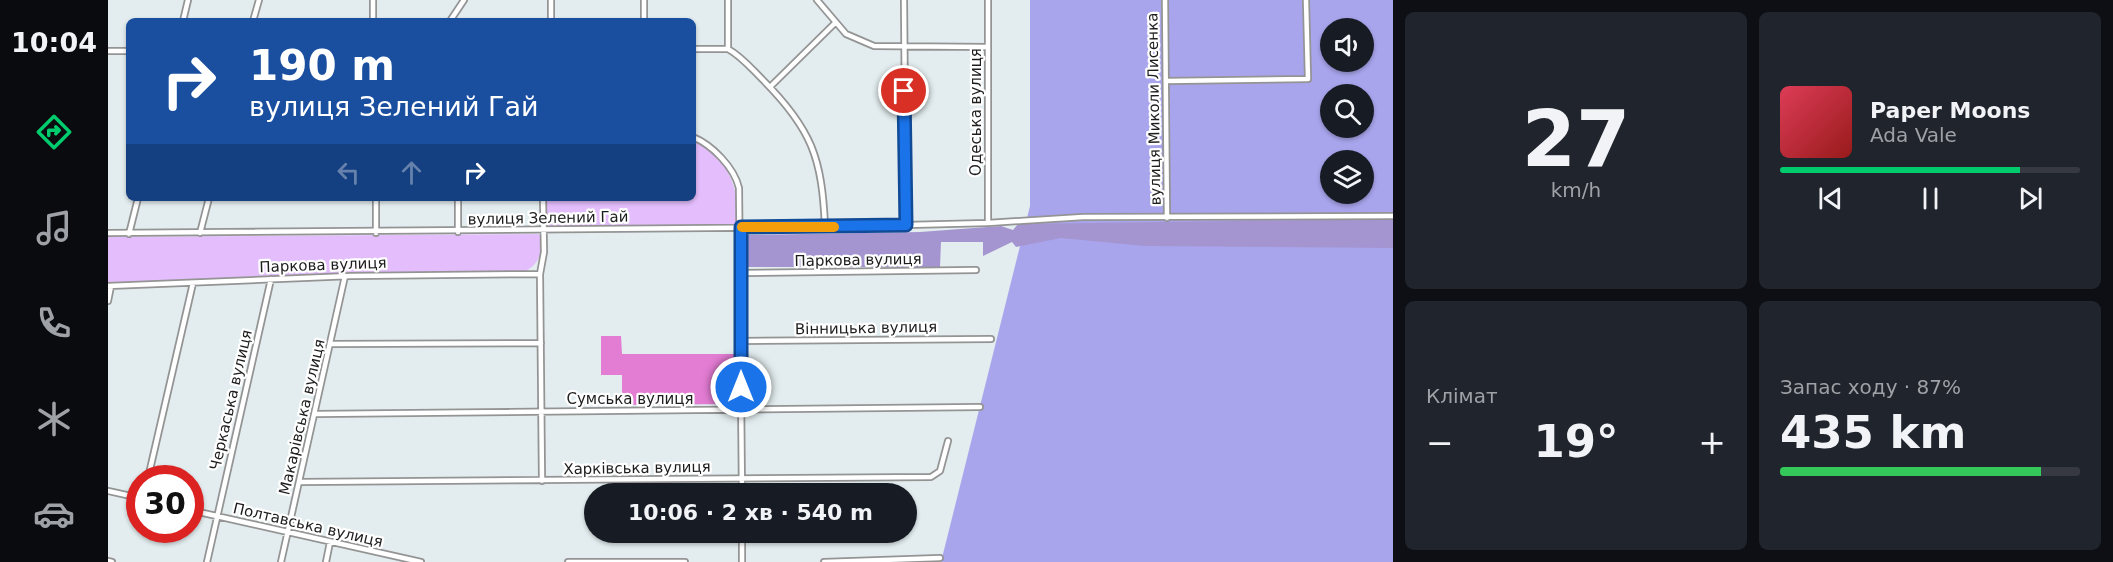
<!DOCTYPE html>
<html lang="uk">
<meta charset="utf-8">
<style>
body{margin:0;font-family:"DejaVu Sans",sans-serif;background:#20242c;color:#f1f3f6;height:100vh;display:flex;flex-direction:column;font-size:22px;white-space:nowrap}
*{box-sizing:border-box;margin:0}
p{font-size:20px;color:#9ea1a6}
.icon{flex:none;width:33px;height:33px;fill:none;stroke:currentColor;stroke-width:2;stroke-linecap:round;stroke-linejoin:round}
.map{position:relative;flex:1;overflow:hidden}
.sheet{display:flex;flex-direction:column;gap:12px;padding:12px;background:#0d0f14;width:720px}
.sheet>*{flex:none}
.guide{position:absolute;left:18px;top:18px;width:570px;height:183px;border-radius:9px;box-shadow:0 2px 4px #0004;background:#1a4fa0;color:#fff;overflow:hidden}
.controls{position:absolute;left:1212px;top:18px;display:grid;gap:12px}
.controls a{display:grid;place-items:center;width:54px;height:54px;border-radius:50%;background:#171b24;box-shadow:0 2px 4px #0004;font-size:30px}
.speed{position:absolute;left:18px;top:465px;display:flex;gap:12px;font-size:30px;font-weight:700;text-align:center}
.speed>*{display:grid;place-content:center;width:78px;height:78px;border-radius:50%;background:#171b24;box-shadow:0 2px 4px #0004;line-height:1}
.speed .limit{border:9px solid #d22;background:#fff;color:#111}
.pin{position:absolute;display:grid;place-items:center;width:51px;height:51px;color:#fff;margin:-26px;border:3px solid #fff;border-radius:50%;box-shadow:0 2px 6px #0007}
.me{position:absolute;width:66px;margin:-33px;rotate:0deg;stroke-linejoin:round;filter:drop-shadow(0 0 4px #0008)}
.turn{display:flex;align-items:center;gap:21px;height:126px;padding:0 24px;font-size:27px}
.turn .icon{width:78px;height:78px;stroke-width:2.5}
.turn b{display:block;font-size:42px;line-height:51px}
.lanes{display:flex;align-items:center;height:57px;padding:0 24px;background:#0003;justify-content:center;gap:30px;direction:ltr}
.lanes .off{opacity:.35}
.big{font-size:45px;font-weight:700;line-height:1.1}
.sheet .card{flex:1;display:flex;flex-direction:column;justify-content:center;gap:9px;min-width:0;padding:0 21px;border-radius:9px;background:#20242c}
.sheet .dial{align-items:center;gap:0}
.dial b{font-size:78px;line-height:1}
.song{display:flex;align-items:center;gap:18px}
.cover{width:72px;height:72px;border-radius:9px;background:linear-gradient(135deg,hsl(350 70% 55%),hsl(0 70% 35%))}
.played{height:6px;border-radius:3px;background:linear-gradient(90deg,#00cb6d 80%,#363941 80%)}
.keys{display:flex;justify-content:space-around;direction:ltr}
.heat{display:flex;justify-content:space-between;align-items:center;font-size:33px;direction:ltr}
.charge{height:9px;border-radius:4px;background:linear-gradient(90deg,#34c759 87%,#363941 0)}
.sheet .tiles{flex:1;display:grid;gap:12px;grid-template-columns:repeat(2,1fr)}
.trip{position:absolute;left:476px;top:483px;width:333px;height:60px;border-radius:30px;background:#171b24;box-shadow:0 2px 4px #0004;font-weight:700;line-height:60px;text-align:center}
main{display:flex;flex:1;min-height:0}
.tab-bar{display:flex;flex-direction:column;width:108px;justify-content:space-around;align-items:center;background:#090b0e;color:#9ea1a6}
.tab-bar .icon{width:42px;height:42px}
.tab-bar .on{color:#00cb6d}
.tab-bar b{font-size:27px;color:#f1f3f6}
.map>svg:first-child{display:block}
.grass{fill:#a9a5ed;fill-rule:evenodd}
.forest{fill:#a495d1}
.park{fill:#e4bdfc}
.pitch{fill:#e37cd3}
.lines{fill:none;stroke-linecap:round;stroke-linejoin:round}
.street-casing{stroke:#949494;stroke-width:8}
.street{stroke:#fff;stroke-width:4.5}
.route-casing{stroke:#114b97;stroke-width:15}
.route{stroke:#1a73e8;stroke-width:10}
.slow{stroke:#f59e0b;stroke-width:10}
.labels{text-anchor:middle;stroke-width:4.5;stroke-linejoin:round;paint-order:stroke}
.street-label{font-size:15px;fill:#1d1d1d;stroke:#fff}
</style>
<main>
<nav class="tab-bar">
<b>10:04</b>
<svg class="icon on" aria-label="directions" viewBox="0 0 24 24"><path d="M12 3l9 9-9 9-9-9zM9 14v-3h6M13 9l2 2-2 2"/></svg>
<svg class="icon" aria-label="music" viewBox="0 0 24 24"><path d="M9 18V5l10-2v13"/><circle cx="6" cy="18" r="3"/><circle cx="16" cy="16" r="3"/></svg>
<svg class="icon" aria-label="phone" viewBox="0 0 24 24"><path d="M5 4h4l2 5-3 2q2 4 5 5l2-3 5 2v4C11 20 4 13 5 4z"/></svg>
<svg class="icon" aria-label="climate" viewBox="0 0 24 24"><path d="M12 3v18M4 7l16 10M4 17L20 7"/></svg>
<svg class="icon" aria-label="car" viewBox="0 0 24 24"><path d="M5 17H2v-5l4-1 3-4h7l3 4 3 1v5h-3M9 17h6M6 11h13"/><circle cx="7" cy="17" r="2"/><circle cx="17" cy="17" r="2"/></svg>
</nav>
<div class="map">
<svg width="1285" height="562" viewBox="0 0 1285 562">
<rect width="100%" height="100%" fill="#e3edef"/>
<path class="grass" d="M 922,0 L 1285,0 L 1285,562 L 833,562 L 922,206 ZM 1222,28 L 1256,28 L 1256,62 L 1222,62 ZM 1222,94 L 1256,94 L 1256,128 L 1222,128 ZM 1222,160 L 1256,160 L 1256,194 L 1222,194 Z"/>
<path class="forest" d="M 1285,219 L 1285,248 L 1036,246 L 953,238 L 908,247 L 904,242 L 875,256 L 875,242 L 833,242 L 832,267 L 639,267 L 639,235 L 812,232 L 893,226 L 905,230 L 910,224 Z"/>
<path class="park" d="M 585,140 C 625,161 628,188 633,227 L 434,230 L 435,198 L 585,198 Z
M 430,234 L 433,236 C 434,252 433,262 418,271 L 222,274 L 0,284 L 0,237 Z"/>
<path class="pitch" d="M 493,336 L 513,336 L 514,354 L 627,354 L 627,404 L 514,405 L 514,375 L 493,375 Z"/>
<g class="lines">
<g class="street-casing">
<path id="street" d="M 265,0 L 265,21
M 443,0 L 443,21
M 536,0 L 536,21
M 620,0 L 620,49 C 633,56 643,68 654,79 C 704,129 714,158 717,227
M 709,0 L 738,34 L 766,46 L 879,47
M 796,0 L 798,225
M 880,0 L 880,223
M 1057,0 L 1059,218
M 75,21 L 80,0
M 145,21 L 151,0
M 342,21 L 356,0
M 585,49 L 620,49
M 0,51 L 21,51
M 1058,81 L 1200,79 L 1198,0
M 662,87 L 727,23
M 585,137 C 604,145 626,167 631,188 L 634,494
M 350,232 L 350,198
M 0,233 L 717,227 L 880,223 L 975,217 L 1285,216
M 92,233 L 101,198
M 268,233 L 268,198
M 21,234 L 30,198
M 633,273 L 868,270
M 0,286 L 243,276 L 432,274
M 0,301 L 3,286
M 633,341 L 883,339
M 223,344 L 433,343
M 207,414 L 872,407
M 40,478 L 85,283
M 434,481 L 432,274 L 436,252 L 435,198
M 192,482 L 823,477 L 832,471 L 840,441
M 0,491 L 32,498
M 82,510 L 313,562
M 634,532 L 634,562
M 0,561 L 4,562
M 99,562 L 163,279
M 173,562 L 237,276
M 218,562 L 222,542
M 460,562 L 577,562
M 716,562 L 832,558"/>
</g>
<use href="#street" class="street"/>
</g>
<g class="lines">
<g class="route-casing">
<path id="route" d="M 633,387 L 633,227 L 798,225 L 796,91"/>
</g>
<use href="#route" class="route"/>
<path class="slow" d="M 634,227 L 726,227"/>
</g>
<g class="labels">
<g class="street-label">
<text transform="translate(1046 109) rotate(-91)" y="5">вулиця Миколи Лисенка</text>
<text transform="translate(868 112) rotate(-90)" y="5">Одеська вулиця</text>
<text transform="translate(440 218) rotate(-1)" y="5">вулиця Зелений Гай</text>
<text transform="translate(750 260) rotate(-1)" y="5">Паркова вулиця</text>
<text transform="translate(215 265) rotate(-2)" y="5">Паркова вулиця</text>
<text transform="translate(758 328) rotate(-1)" y="5">Вінницька вулиця</text>
<text x="522" y="404">Сумська вулиця</text>
<text transform="translate(123 400) rotate(-77)" y="5">Черкаська вулиця</text>
<text transform="translate(194 417) rotate(-77)" y="5">Макарівська вулиця</text>
<text transform="translate(529 468) rotate(-1)" y="5">Харківська вулиця</text>
<text transform="translate(200 525) rotate(13)" y="5">Полтавська вулиця</text>
</g>
</g>
</svg>
<div class="controls">
<a><svg class="icon" aria-label="sound" viewBox="0 0 24 24"><path d="M4 9h4l5-4v14l-5-4H4zM17 9q2 3 0 6"/></svg></a>
<a><svg class="icon" aria-label="search" viewBox="0 0 24 24"><circle cx="10" cy="10" r="6"/><path d="M15 15l6 6"/></svg></a>
<a><svg class="icon" aria-label="layers" viewBox="0 0 24 24"><path d="M12 4l9 5-9 5-9-5zM3 14l9 5 9-5"/></svg></a>
</div>
<div class="speed"><div class="limit">30</div></div>
<div class="pin" style="left:796px;top:91px;background:#d93025"><svg class="icon" aria-label="arrive" viewBox="0 0 24 24"><path d="M6 21V4h12l-3 4 3 4H6"/></svg></div>
<svg class="me" style="left:633px;top:387px" viewBox="-20 -20 40 40"><circle r="17" fill="#1a73e8" stroke="#fff" stroke-width="3"/><path d="M0-11L8 9 0 5-8 9z" fill="#fff"/></svg>
<div class="trip">10:06 · 2 хв · 540 m</div>
<div class="guide">
<div class="turn"><svg class="icon" aria-label="right" viewBox="0 0 24 24"><path d="M7 20v-9h11M14 6l5 5-5 5"/></svg><div><b>190 m</b>вулиця Зелений Гай</div></div>
<div class="lanes"><svg class="icon off" aria-label="left" viewBox="0 0 24 24"><path d="M17 20v-9H6M10 6l-5 5 5 5"/></svg><svg class="icon off" aria-label="ahead" viewBox="0 0 24 24"><path d="M12 20V5M6 11l6-6 6 6"/></svg><svg class="icon" aria-label="right" viewBox="0 0 24 24"><path d="M7 20v-9h11M14 6l5 5-5 5"/></svg></div>
</div>
</div>
<section class="sheet">
<div class="tiles">
<div class="card dial"><b>27</b><p>km/h</p></div>
<div class="card">
<div class="song"><i class="cover"></i><div><b>Paper Moons</b><p>Ada Vale</p></div></div>
<div class="played"></div>
<div class="keys"><svg class="icon" aria-label="previous" viewBox="0 0 24 24"><path d="M18 5L8 12l10 7zM5 5v14"/></svg><svg class="icon" aria-label="pause" viewBox="0 0 24 24"><path d="M8 5v14M16 5v14"/></svg><svg class="icon" aria-label="next" viewBox="0 0 24 24"><path d="M6 5l10 7-10 7zM19 5v14"/></svg></div>
</div>
<div class="card"><p>Клімат</p>
<div class="heat"><a>−</a><b class="big">19°</b><a>+</a></div>
</div>
<div class="card"><p>Запас ходу · 87%</p><b class="big">435 km</b><div class="charge"></div></div>
</div>
</section>
</main>
